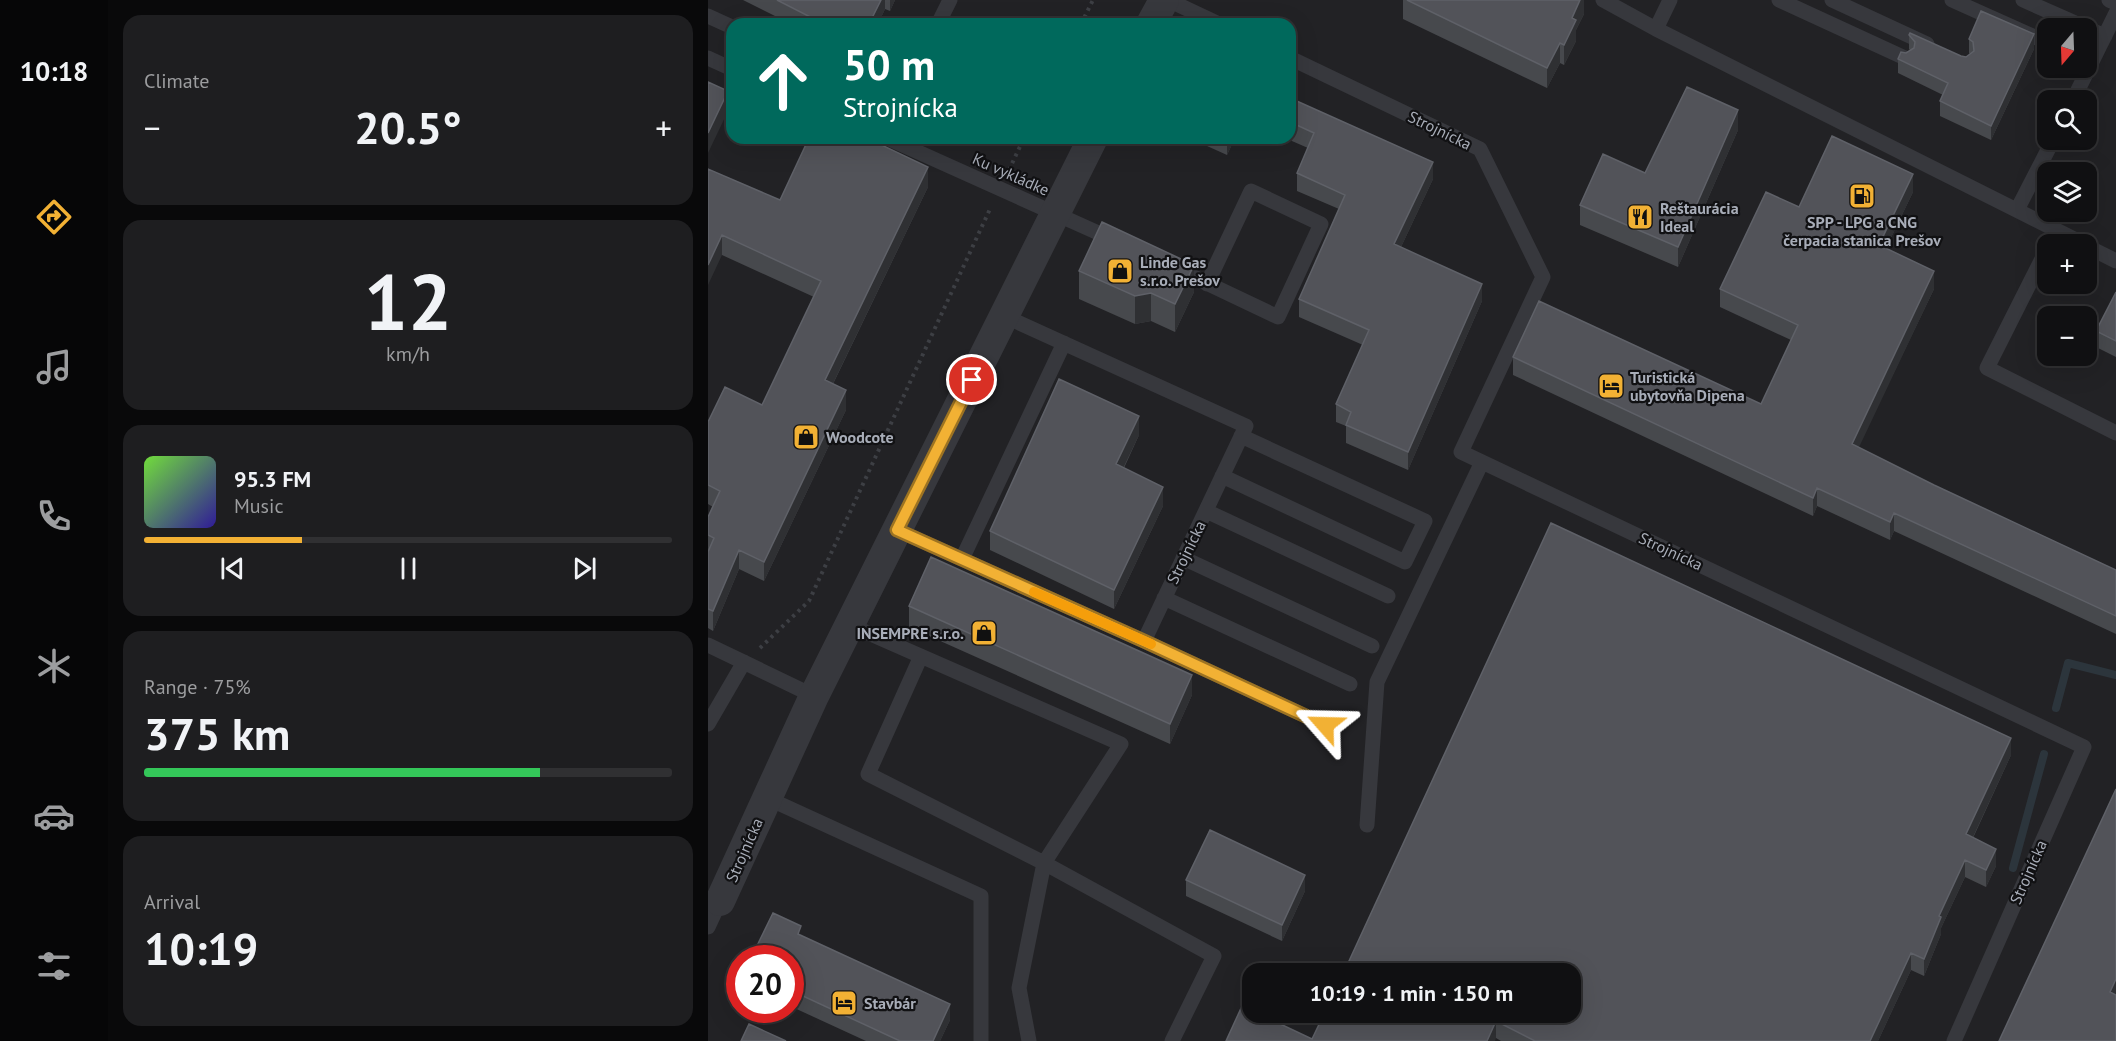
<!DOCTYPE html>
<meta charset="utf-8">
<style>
body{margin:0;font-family:"PT Sans",sans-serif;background:#1e1e20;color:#f1f3f6;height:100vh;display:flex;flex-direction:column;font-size:22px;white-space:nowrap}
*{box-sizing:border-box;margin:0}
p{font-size:20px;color:#9c9d9f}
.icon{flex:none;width:33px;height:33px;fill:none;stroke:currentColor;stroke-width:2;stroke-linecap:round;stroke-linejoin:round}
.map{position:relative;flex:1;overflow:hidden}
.details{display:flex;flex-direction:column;gap:15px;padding:15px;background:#09090a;width:600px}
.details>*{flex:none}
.banner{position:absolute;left:18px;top:18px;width:570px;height:126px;border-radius:18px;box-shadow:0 6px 24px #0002,0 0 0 2px #303032;background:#00695c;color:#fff;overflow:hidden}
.needle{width:39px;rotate:199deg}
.tools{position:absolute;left:1329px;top:18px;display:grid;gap:12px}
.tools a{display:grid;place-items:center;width:60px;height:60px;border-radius:12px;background:#101012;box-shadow:0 6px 24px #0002,0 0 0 2px #303032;font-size:30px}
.speed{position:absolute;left:18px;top:945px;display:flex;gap:12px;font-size:30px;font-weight:700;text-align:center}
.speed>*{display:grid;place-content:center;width:78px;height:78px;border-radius:50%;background:#101012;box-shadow:0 6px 24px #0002,0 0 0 2px #303032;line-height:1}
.speed .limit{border:9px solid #d22;background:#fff;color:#111}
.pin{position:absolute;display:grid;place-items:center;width:51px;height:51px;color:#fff;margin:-26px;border:3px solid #fff;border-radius:50%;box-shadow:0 2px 6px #0007}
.me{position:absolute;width:66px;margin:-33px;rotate:295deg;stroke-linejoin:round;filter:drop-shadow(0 0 4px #0008)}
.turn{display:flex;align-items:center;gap:21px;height:126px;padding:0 18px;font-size:27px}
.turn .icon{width:78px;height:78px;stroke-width:2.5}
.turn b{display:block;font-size:42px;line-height:51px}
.big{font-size:45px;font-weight:800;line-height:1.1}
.details .card{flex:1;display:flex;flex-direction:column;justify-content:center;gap:9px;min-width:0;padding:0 21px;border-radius:18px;background:#1e1e20}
.details .dial{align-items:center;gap:0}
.dial b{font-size:78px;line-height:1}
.song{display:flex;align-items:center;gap:18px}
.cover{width:72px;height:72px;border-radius:9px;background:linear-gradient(135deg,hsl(100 70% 55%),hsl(250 70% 35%))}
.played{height:6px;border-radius:3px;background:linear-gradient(90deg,#f2b134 30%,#303032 30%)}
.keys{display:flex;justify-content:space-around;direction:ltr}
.heat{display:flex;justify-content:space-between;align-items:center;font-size:33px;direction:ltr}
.charge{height:9px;border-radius:4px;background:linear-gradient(90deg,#34c759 75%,#303032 0)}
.trip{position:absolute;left:534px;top:963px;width:339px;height:60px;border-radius:18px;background:#101012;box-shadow:0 6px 24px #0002,0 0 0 2px #303032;font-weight:800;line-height:60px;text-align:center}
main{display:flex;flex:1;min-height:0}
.menu{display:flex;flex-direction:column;width:108px;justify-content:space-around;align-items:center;background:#060607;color:#9c9d9f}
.menu .icon{width:42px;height:42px}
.menu .selected{color:#f2b134}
.menu b{font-size:27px;color:#f1f3f6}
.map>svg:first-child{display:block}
.built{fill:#222225;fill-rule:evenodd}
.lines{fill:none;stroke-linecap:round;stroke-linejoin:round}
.stream{stroke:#2c353c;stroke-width:8}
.path{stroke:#3d3f44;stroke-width:4;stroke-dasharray:3 4.5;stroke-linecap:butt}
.lane{stroke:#37383d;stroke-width:15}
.street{stroke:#37383d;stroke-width:30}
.wall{fill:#47494d}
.shaded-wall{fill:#2f3033}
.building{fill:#525359;stroke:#5f6168;stroke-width:1.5}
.route-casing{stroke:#9d7322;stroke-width:15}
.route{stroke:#f2b134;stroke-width:10}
.slow{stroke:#f59e0b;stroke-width:10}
.labels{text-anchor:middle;stroke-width:4.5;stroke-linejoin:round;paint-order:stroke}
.street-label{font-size:16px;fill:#a8adb8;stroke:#111113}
.poi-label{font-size:16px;font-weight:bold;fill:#a8adb8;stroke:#111113;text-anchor:start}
</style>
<main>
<nav class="menu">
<b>10:18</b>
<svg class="icon selected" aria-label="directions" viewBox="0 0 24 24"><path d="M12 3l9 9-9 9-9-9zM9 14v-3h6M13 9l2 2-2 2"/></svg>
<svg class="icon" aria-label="music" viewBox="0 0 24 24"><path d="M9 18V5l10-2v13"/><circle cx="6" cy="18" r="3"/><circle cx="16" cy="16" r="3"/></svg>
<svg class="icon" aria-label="phone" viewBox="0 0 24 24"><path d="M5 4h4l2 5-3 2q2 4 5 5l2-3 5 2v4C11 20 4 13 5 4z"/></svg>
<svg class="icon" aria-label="climate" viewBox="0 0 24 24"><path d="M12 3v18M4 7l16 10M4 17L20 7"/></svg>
<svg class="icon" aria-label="car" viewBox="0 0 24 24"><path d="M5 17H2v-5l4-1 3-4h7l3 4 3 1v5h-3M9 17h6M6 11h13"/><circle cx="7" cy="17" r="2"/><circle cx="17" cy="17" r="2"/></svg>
<svg class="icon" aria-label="filters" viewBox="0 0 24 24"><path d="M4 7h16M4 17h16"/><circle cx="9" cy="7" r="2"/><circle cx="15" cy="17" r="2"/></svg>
</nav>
<section class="details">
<div class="card"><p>Climate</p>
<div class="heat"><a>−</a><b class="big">20.5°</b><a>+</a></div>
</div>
<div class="card dial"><b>12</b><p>km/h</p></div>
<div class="card">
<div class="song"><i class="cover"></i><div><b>95.3 FM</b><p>Music</p></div></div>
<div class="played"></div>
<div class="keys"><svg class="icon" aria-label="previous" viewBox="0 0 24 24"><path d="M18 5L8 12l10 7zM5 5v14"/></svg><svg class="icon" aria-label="pause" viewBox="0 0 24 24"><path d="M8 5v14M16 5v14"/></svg><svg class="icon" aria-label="next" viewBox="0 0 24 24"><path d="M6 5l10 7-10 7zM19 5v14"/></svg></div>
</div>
<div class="card"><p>Range · 75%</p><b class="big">375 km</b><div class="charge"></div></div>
<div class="card"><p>Arrival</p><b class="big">10:19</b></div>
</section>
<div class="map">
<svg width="1408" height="1041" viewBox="0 0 1408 1041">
<rect width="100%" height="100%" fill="#161618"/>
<path class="built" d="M 0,0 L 1408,0 L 1408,1041 L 0,1041 ZM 24,24 L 582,24 L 582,138 L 24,138 ZM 1340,28 L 1378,28 L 1378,68 L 1340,68 ZM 1340,100 L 1378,100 L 1378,140 L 1340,140 ZM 1340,172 L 1378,172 L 1378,212 L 1340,212 ZM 1340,244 L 1378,244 L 1378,284 L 1340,284 ZM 1340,316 L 1378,316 L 1378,356 L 1340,356 ZM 32,958 L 82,958 L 82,1010 L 32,1010 ZM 544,974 L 862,974 L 862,1012 L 544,1012 Z"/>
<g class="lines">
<path class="stream" d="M 1348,708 L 1360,663 L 1408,675
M 1305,868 L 1336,754"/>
<path class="path" d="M 373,24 L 385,0
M 301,170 L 316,138
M 52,648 L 101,601 L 282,209"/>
<path class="lane" d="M 460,0 L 511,24
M 895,0 L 948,29 L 962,0
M 1071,0 L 1197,58
M 1124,0 L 1219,44
M 1244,0 L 1340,43
M 1315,0 L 1397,36
M 1401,0 L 1408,3
M 0,16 L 24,27
M 230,24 L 242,0
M 948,29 L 1376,244
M 0,58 L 24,69
M 582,58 L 772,149 L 835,277 L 753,452 L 1376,747 L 1246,1041
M 1365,100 L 1408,13
M 179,138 L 406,240
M 1309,210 L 1345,140
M 1378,246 L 1408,261
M 1340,247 L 1279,368 L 1408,433
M 469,269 L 570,317 L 613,224 L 543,191 L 499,284
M 514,476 L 697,562 L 717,521 L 533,436
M 498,511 L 680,596
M 189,530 L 436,641 L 538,426 L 296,316
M 475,558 L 664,646
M 254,559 L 356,343
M 456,598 L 642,684
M 142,625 L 413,744 L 336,863 L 311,988 L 321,1041
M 436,641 L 617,725
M 0,645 L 106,696
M 213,656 L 160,774 L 336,863 L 506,956 L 464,1041
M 0,724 L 36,662
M 59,798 L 273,896 L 273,1041
M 659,825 L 669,682 L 774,462
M 0,927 L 12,901"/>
<path class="street" d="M 443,24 L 456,0
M 12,901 L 106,696 L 385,138"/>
</g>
<path class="wall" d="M 35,0 L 187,0 L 182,11 L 177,9 L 170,24 L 83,24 Z
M 695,0 L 876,0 L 876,14 L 868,30 L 868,41 L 856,65 L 852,63 L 839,88 L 695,19 Z
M 1201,35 L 1253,56 L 1258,57 L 1262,54 L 1261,53 L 1261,39 L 1326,49 L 1283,140 L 1232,116 L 1232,101 L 1235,95 L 1190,73 L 1190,59 L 1202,50 L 1201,49 Z
M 582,98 L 725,179 L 693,247 L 774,301 L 700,470 L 638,443 L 638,426 L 628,422 L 628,404 L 655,345 L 591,317 L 591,299 L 631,209 L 589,191 L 589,173 L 600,148 L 577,138 L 582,138 Z
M 1030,130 L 970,267 L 872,225 L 872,205 L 937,173 Z
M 488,138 L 527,138 L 519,155 L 488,141 Z
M 0,169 L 72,200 L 220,187 L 125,384 L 138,410 L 56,581 L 31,569 L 5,631 L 0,628 L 0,517 L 5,507 L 0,504 L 0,422 L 54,405 L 106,297 L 14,255 Z
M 1205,192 L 1178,248 L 1226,289 L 1150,447 L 1226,485 L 1408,570 L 1408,634 L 1186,531 L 1182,540 L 1109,506 L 1105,516 L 805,375 L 805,357 L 1053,404 L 1083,340 L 1012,307 L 1012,289 L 1091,207 Z
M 371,271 L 486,292 L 467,332 L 443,321 L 427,324 L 371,299 Z
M 1408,292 L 1408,357 L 1388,347 L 1388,331 Z
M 431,435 L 416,468 L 455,506 L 406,609 L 282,550 L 282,531 Z
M 201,606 L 484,695 L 462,744 L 201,627 Z
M 1303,755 L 1265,838 L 1288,866 L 1278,887 L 1257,877 L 1233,928 L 1233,934 L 1216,976 L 1203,970 L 1170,1041 L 793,1041 L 788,1038 L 604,1039 Z
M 478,880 L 597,891 L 574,941 L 478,896 Z
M 93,935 L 242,1020 L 232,1041 L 158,1041 L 82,1006 L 82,958 Z"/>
<path class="shaded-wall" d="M 173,0 L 177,0 L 177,9 L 170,24 L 161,24 Z
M 182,0 L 187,0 L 182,11 Z
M 872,0 L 876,0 L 876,14 L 868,30 L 868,41 L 856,65 L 856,45 L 864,18 Z
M 1326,34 L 1326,49 L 1283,140 L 1283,126 Z
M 852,43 L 852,63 L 839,88 L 839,68 Z
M 20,91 L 20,111 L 0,153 L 0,133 Z
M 1030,110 L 1030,130 L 970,267 L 970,247 Z
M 519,138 L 527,138 L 519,155 Z
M 725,162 L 725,179 L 686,262 L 686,244 Z
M 220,167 L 220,187 L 117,400 L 117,380 Z
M 1205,174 L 1205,192 L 1171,263 L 1171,245 Z
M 14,235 L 14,255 L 0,285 L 0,265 Z
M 486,265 L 486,292 L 467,332 L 467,304 Z
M 1226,271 L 1226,289 L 1144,462 L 1144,444 Z
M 774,284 L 774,301 L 700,470 L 700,452 Z
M 443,293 L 443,321 L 427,324 L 427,296 Z
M 138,390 L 138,410 L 56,581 L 56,562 Z
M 431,416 L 431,435 L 408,483 L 408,464 Z
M 455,487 L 455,506 L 406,609 L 406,590 Z
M 1109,488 L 1109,506 L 1105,516 L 1105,498 Z
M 1186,513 L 1186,531 L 1182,540 L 1182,522 Z
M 31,550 L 31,569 L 5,631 L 5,611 Z
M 484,675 L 484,695 L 462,744 L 462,724 Z
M 1303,738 L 1303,755 L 1258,852 L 1258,834 Z
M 1288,849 L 1288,866 L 1278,887 L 1278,870 Z
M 1257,860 L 1257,877 L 1233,928 L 1233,934 L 1216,976 L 1216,959 L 1231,916 Z
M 597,875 L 597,891 L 574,941 L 574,925 Z
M 1203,953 L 1203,970 L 1170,1041 L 1162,1041 Z
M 1408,979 L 1408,997 L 1402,992 Z
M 242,1004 L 242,1020 L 232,1041 L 225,1041 Z
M 788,1021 L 788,1038 L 787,1041 L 779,1041 Z"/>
<path class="building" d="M 69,0 L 173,0 L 161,24 L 116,24 Z
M 699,0 L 872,0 L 864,18 L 868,20 L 856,45 L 852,43 L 839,68 Z
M 1273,11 L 1326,34 L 1283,126 L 1232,101 L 1240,83 L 1190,59 L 1193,52 L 1198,53 L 1206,48 L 1207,42 L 1201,35 L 1202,33 L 1253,56 L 1258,57 L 1266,51 L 1265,42 L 1261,39 Z
M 0,82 L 20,91 L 0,133 Z
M 979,87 L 1030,110 L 970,247 L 872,205 L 895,154 L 937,173 Z
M 582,98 L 725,162 L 686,244 L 774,284 L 700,452 L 638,425 L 643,412 L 628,404 L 661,330 L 591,299 L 637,195 L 589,173 L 606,133 L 582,122 Z
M 1124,136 L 1205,174 L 1171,245 L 1226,271 L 1144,444 L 1226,485 L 1408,570 L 1408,616 L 1186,513 L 1182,522 L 1109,488 L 1105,498 L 805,357 L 831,301 L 1053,404 L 1090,325 L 1012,289 L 1058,192 L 1091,207 Z
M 101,138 L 159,138 L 220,167 L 117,380 L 138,390 L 56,562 L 31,550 L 5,611 L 0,609 L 0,552 L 6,538 L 0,535 L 0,517 L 12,491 L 0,485 L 0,422 L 17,387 L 54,405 L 113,281 L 14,235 L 0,265 L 0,169 L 72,200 Z
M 394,222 L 486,265 L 467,304 L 443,293 L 427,296 L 371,271 Z
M 1408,292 L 1408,341 L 1388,331 Z
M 351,379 L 431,416 L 408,464 L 455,487 L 406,590 L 282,531 Z
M 843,523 L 1303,738 L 1258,834 L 1288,849 L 1278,870 L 1257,860 L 1231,916 L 1233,917 L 1216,959 L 1203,953 L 1162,1041 L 827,1041 L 788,1021 L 779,1041 L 518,1041 L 534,1006 L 544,1011 L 544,1012 L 547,1012 L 604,1039 L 617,1012 L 862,1012 L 862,974 L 635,974 Z
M 223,557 L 484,675 L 462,724 L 201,606 Z
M 1408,789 L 1408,979 L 1402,992 L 1408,995 L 1408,1041 L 1291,1041 Z
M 502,830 L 597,875 L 574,925 L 478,880 Z
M 65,913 L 93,926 L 90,934 L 242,1004 L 225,1041 L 192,1041 L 82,990 L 82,958 L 43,958 Z
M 41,1024 L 78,1041 L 33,1041 Z"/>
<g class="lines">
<g class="route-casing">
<path id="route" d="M 264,380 L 189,530 L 436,641 L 617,725"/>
</g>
<use href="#route" class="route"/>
<path class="slow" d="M 326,592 L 443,644"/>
</g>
<defs>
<g id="fuel-square" transform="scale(1.35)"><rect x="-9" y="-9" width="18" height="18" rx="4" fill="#f2b134" stroke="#111113"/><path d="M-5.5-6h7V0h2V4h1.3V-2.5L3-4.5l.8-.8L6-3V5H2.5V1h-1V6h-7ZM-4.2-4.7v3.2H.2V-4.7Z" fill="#111"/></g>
<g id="restaurant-square" transform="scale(1.35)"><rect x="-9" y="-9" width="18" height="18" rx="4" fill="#f2b134" stroke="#111113"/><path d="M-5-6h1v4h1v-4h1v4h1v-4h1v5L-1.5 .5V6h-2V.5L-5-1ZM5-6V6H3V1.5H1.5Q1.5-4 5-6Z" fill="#111"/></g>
<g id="shop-square" transform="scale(1.35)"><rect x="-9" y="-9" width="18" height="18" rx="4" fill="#f2b134" stroke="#111113"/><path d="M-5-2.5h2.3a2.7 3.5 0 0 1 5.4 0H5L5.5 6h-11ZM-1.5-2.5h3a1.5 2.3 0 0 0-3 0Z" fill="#111"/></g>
<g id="hotel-square" transform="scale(1.35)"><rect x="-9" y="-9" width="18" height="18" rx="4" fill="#f2b134" stroke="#111113"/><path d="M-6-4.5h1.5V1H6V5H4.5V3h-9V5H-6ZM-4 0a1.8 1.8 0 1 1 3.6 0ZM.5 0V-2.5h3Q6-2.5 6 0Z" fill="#111"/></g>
</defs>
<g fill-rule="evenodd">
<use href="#fuel-square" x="1154" y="196"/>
<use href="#restaurant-square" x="932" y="217"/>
<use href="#shop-square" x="412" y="271"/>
<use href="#hotel-square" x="903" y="386"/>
<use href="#shop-square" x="98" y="437"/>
<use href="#shop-square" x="276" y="633"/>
<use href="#hotel-square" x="136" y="1003"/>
</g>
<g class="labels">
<g class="street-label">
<text transform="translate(732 130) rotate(26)" y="6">Strojnícka</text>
<text transform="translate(303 174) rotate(24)" y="6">Ku vykládke</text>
<text transform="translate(963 551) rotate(25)" y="6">Strojnícka</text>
<text transform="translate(478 552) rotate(-64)" y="6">Strojnícka</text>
<text transform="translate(36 850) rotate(-66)" y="6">Strojnícka</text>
<text transform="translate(1320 872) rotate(-66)" y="6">Strojnícka</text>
</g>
<g class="poi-label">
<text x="952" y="214">Reštaurácia<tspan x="952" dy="18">Ideal</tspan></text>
<text x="1154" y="228" text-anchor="middle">SPP - LPG a CNG<tspan x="1154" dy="18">čerpacia stanica Prešov</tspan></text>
<text x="432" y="268">Linde Gas<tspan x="432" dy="18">s.r.o. Prešov</tspan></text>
<text x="922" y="383">Turistická<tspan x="922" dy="18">ubytovňa Dipena</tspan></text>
<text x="118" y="443">Woodcote</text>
<text x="256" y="639" text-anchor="end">INSEMPRE s.r.o.</text>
<text x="156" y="1009">Stavbár</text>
</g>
</g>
</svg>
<div class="tools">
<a><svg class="needle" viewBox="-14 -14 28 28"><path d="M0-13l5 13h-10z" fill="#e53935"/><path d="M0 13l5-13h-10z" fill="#9c9d9f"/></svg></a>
<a><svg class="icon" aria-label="search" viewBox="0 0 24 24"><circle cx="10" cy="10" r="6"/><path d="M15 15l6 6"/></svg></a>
<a><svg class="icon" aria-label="layers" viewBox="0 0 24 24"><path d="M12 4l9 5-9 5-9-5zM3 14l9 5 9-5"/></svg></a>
<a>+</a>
<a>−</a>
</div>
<div class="speed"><div class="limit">20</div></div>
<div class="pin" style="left:264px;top:380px;background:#d93025"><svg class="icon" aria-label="arrive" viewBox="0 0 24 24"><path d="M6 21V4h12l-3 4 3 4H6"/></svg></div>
<svg class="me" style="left:617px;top:725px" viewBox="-20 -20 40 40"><path d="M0-17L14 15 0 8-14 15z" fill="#f2b134" stroke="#fff" stroke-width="4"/></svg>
<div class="trip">10:19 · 1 min · 150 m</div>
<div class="banner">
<div class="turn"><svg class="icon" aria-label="ahead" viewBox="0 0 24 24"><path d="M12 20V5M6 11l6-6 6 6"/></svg><div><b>50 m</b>Strojnícka</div></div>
</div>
</div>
</main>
